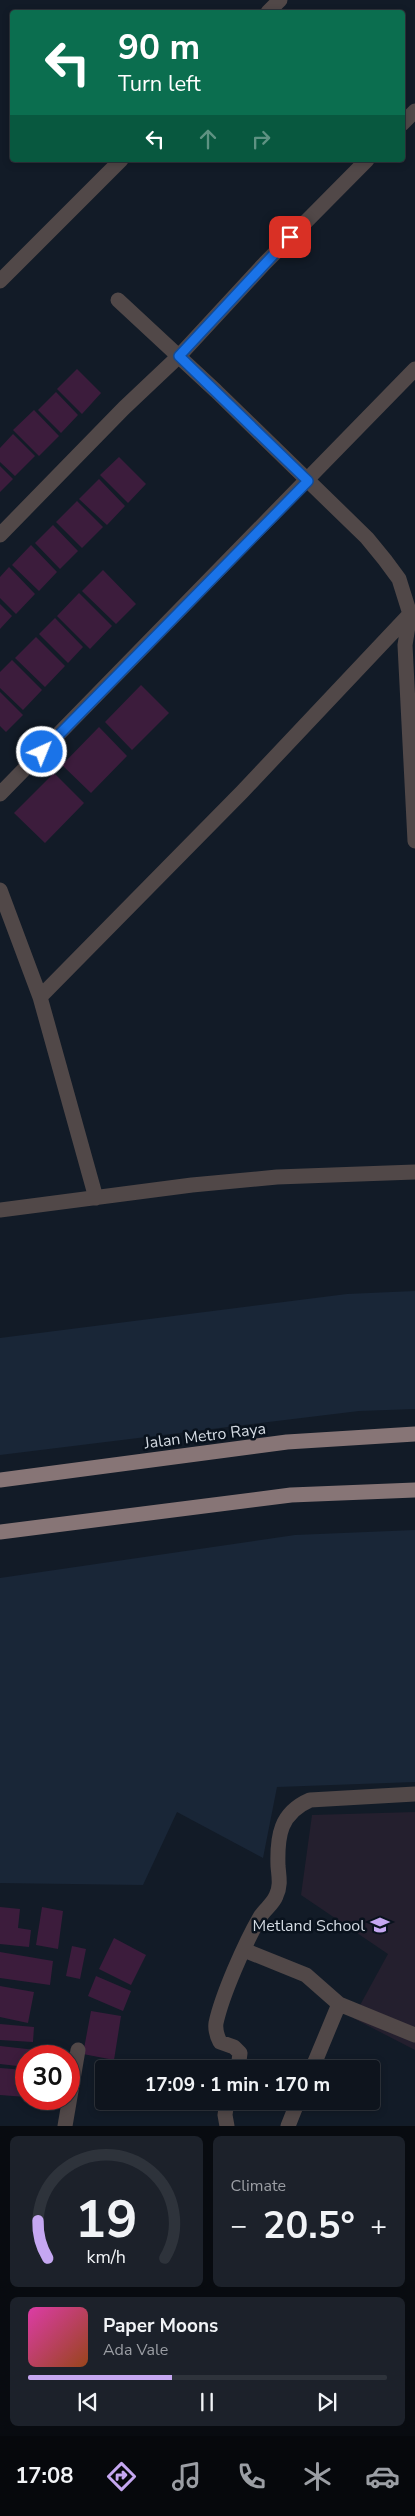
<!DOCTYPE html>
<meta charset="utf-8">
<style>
body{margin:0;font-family:"Nunito Sans",sans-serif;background:#1c212a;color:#f1f3f6;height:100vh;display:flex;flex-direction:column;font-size:19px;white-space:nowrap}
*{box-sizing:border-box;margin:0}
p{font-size:16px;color:#9b9ea4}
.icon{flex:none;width:28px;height:28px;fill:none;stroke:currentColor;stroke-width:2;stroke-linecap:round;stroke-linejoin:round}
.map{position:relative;height:2126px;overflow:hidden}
.side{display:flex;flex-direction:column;gap:10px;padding:10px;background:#080b10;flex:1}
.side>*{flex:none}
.banner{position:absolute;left:10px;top:10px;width:395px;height:152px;border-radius:5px;box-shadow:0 2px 8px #0003,0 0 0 1px #2e333b;background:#0b6e4f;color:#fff;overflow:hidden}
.speed{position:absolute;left:15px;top:2045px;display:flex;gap:10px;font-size:25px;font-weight:700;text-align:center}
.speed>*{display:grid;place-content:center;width:65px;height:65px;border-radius:50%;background:#0e141d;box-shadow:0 2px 8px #0003,0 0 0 1px #2e333b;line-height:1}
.speed .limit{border:8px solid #d22;background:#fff;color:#111}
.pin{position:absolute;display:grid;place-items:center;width:42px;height:42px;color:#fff;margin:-21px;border-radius:10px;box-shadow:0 2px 8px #0006}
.me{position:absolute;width:55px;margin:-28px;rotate:44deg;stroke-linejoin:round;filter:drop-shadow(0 0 4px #0008)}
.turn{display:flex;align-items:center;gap:18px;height:105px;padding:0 25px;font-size:22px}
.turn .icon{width:65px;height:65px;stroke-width:2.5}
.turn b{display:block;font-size:35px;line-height:42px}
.lanes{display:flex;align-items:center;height:48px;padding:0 25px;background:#0003;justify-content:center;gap:25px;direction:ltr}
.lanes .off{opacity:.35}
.big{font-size:38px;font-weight:700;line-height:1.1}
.side .tile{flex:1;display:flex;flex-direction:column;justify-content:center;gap:8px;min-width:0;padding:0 18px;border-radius:8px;background:#1c212a}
.side .dial{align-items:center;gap:0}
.dial svg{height:130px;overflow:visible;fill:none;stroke:#2e333b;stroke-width:7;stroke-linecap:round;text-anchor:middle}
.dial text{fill:#f1f3f6;stroke:none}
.song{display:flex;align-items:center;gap:15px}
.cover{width:60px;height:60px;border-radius:8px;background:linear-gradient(135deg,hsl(320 70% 55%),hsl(20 70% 35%))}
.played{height:5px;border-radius:2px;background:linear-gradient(90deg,#c5a7f1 40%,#2e333b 40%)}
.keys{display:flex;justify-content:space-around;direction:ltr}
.heat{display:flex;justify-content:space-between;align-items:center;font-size:28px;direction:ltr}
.side .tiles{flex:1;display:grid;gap:10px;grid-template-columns:1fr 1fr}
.tile:last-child{grid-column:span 2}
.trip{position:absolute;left:95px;top:2060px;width:285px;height:50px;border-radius:5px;background:#0e141d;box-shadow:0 2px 8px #0003,0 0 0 1px #2e333b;font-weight:700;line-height:50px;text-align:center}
.menu{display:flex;height:80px;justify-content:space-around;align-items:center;background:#06080c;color:#9b9ea4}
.menu .icon{width:35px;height:35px}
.menu .active{color:#c5a7f1}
.menu b{font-size:22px;color:#f1f3f6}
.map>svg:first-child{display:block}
.built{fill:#192637}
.education{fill:#241f2e}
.building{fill:#3c1c3c}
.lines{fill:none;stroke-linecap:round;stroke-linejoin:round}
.minor{stroke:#514848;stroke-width:15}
.primary{stroke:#877576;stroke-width:15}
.route-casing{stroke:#114b97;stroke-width:12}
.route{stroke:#1a73e8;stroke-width:9}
.labels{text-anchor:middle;stroke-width:5;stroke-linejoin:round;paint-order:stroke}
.street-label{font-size:16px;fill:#d4dbe3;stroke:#09121d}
.poi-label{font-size:16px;fill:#d4dbe3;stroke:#09121d;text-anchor:end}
</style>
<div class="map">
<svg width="415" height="2126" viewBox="0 0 415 2126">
<rect width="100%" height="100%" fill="#121b27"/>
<path class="built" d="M 415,1291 L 415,1409 L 359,1411 L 0,1455 L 0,1338 L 347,1294 Z
M 415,1530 L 415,1782 L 277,1787 L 263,1858 L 177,1812 L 143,1885 L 0,1883 L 0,1578 L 295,1535 Z"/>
<path class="education" d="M 415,1812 L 415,2050 L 353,2018 L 388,1954 L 301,1895 L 312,1815 Z"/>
<path class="building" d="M 77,369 L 101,393 L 82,414 L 57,389 Z
M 56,392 L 78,415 L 61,433 L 38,410 Z
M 34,410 L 59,436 L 39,456 L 13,430 Z
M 13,434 L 35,456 L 15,476 L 0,462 L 0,448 Z
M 119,457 L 146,484 L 128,503 L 100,475 Z
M 0,466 L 13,479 L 0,492 Z
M 99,479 L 125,506 L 107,525 L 79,499 Z
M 77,501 L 103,527 L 82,548 L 56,522 Z
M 53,525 L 78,551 L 60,569 L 35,543 Z
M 31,545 L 57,572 L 39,591 L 12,565 Z
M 9,567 L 35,594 L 16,614 L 0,598 L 0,577 Z
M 103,570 L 136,604 L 116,624 L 82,591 Z
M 79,593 L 112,626 L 90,649 L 57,616 Z
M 0,604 L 12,616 L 0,629 Z
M 55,618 L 83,647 L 68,663 L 39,634 Z
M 36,637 L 65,666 L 45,687 L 15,658 Z
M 12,660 L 42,690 L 23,710 L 0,688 L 0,672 Z
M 141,685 L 169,713 L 132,750 L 105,722 Z
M 0,692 L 23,715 L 6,732 L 0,726 Z
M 99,727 L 127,756 L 91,793 L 62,765 Z
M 54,773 L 84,803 L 45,843 L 14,813 Z
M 0,1907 L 20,1909 L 18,1928 L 31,1930 L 29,1947 L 0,1944 Z
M 42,1907 L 63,1911 L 58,1949 L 36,1945 Z
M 114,1938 L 146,1955 L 131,1985 L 99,1969 Z
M 72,1946 L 86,1949 L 80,1979 L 66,1976 Z
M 0,1952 L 53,1961 L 50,1985 L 0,1978 Z
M 96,1976 L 131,1991 L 123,2011 L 88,1996 Z
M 0,1986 L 34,1992 L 28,2023 L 0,2017 Z
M 91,2011 L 121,2016 L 114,2060 L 83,2054 Z
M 0,2024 L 34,2027 L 33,2042 L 0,2040 Z
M 0,2046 L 36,2050 L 35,2056 L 26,2056 L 26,2067 L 0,2064 Z
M 0,2068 L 26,2070 L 26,2097 L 0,2095 Z"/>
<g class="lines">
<path class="minor" d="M 268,12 L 280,0
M 402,124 L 415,111
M 0,281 L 121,160
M 118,300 L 216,391 L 367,538 L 385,560 L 399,579 L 410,614 L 405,645 L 415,841
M 0,535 L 124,408 L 179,356 L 265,263 L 367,160
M 0,794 L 415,369
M 0,890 L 40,997 L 96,1198
M 40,997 L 242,792 L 410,614
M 0,1210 L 192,1185 L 277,1177 L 415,1172
M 244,1950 L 306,1975 L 339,2004 L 415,2035
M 238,2069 L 240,2053 L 234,2047 L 220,2042 C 217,2036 215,2030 216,2023 C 222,1995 245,1943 260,1917 C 264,1910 273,1904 276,1896 C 281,1886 279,1877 278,1866 C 277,1836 280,1813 310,1800 L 415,1794
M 312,2069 L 339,2004
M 65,2126 L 78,2050
M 227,2126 L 225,2115 L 227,2101
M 288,2126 L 298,2101"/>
<path class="primary" d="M 0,1480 L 287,1442 L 415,1434
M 0,1532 L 291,1495 L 415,1490"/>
</g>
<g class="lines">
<g class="route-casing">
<path id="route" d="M 42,752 L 308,481 L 179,356 L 290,237"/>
</g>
<use href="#route" class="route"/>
</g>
<defs>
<g id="school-bare" transform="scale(1.5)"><path d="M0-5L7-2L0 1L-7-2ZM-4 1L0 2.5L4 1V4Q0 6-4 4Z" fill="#c5a7f1" stroke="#09121d" stroke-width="2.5" paint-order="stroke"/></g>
</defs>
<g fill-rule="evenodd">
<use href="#school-bare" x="380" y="1925"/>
</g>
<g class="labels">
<g class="street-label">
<text transform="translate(205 1435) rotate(-7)" y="6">Jalan Metro Raya</text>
</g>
<g class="poi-label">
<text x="365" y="1931">Metland School</text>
</g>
</g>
</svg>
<div class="speed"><div class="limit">30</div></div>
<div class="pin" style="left:290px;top:237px;background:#d93025"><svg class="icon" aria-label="arrive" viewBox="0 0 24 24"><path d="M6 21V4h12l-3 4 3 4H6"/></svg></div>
<svg class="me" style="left:42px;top:752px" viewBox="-20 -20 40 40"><circle r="17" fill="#1a73e8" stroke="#fff" stroke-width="3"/><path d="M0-11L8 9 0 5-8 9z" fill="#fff"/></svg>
<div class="trip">17:09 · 1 min · 170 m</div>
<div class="banner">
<div class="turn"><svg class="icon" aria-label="left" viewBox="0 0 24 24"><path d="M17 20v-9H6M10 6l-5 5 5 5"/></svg><div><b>90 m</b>Turn left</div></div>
<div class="lanes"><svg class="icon" aria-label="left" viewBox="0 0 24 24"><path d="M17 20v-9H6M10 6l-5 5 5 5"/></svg><svg class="icon off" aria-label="ahead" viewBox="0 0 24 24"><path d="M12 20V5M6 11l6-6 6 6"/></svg><svg class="icon off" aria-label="right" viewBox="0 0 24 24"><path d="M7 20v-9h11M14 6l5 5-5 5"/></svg></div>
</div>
</div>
<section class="side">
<div class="tiles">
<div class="tile dial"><svg viewBox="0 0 100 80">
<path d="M14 69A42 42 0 1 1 86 69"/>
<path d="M14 69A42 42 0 0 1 8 46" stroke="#c5a7f1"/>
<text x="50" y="56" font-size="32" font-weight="700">19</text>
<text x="50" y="72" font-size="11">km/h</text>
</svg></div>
<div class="tile"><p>Climate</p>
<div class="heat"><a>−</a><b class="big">20.5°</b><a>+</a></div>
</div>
<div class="tile">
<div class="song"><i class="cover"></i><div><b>Paper Moons</b><p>Ada Vale</p></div></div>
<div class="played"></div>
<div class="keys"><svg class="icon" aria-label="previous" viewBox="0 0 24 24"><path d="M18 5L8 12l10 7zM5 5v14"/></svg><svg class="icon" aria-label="pause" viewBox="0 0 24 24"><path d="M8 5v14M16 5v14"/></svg><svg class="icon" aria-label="next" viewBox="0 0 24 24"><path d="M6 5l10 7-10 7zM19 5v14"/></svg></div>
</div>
</div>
</section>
<nav class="menu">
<b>17:08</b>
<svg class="icon active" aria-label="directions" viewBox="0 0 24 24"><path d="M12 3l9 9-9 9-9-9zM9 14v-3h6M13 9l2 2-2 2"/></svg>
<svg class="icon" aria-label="music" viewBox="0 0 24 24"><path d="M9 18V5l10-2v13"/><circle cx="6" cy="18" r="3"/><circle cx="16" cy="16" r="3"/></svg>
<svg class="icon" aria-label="phone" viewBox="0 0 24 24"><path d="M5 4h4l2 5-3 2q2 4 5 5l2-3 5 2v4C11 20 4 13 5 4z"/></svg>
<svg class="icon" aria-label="climate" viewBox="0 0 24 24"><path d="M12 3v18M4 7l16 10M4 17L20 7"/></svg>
<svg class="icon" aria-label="car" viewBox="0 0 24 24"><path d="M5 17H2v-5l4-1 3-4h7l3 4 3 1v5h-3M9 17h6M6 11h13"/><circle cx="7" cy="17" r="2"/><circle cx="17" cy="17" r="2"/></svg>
</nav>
